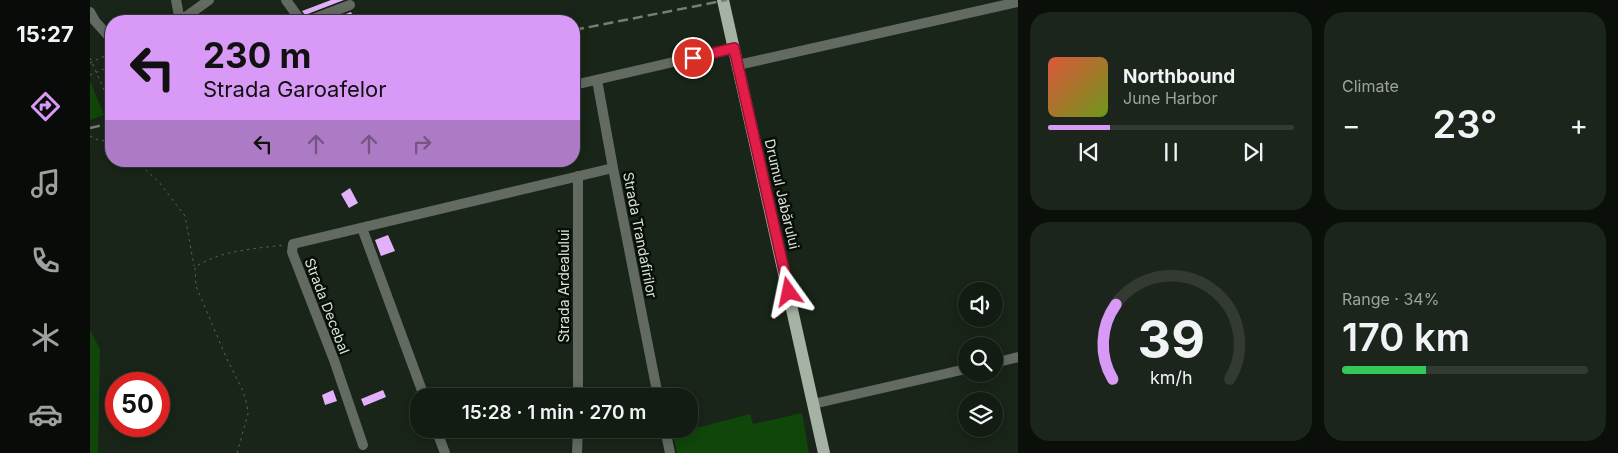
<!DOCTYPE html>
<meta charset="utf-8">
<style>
body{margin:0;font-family:Inter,sans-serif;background:#1c251b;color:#f1f3f6;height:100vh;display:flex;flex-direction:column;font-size:19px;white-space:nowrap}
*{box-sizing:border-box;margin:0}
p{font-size:16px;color:#9da19f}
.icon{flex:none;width:28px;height:28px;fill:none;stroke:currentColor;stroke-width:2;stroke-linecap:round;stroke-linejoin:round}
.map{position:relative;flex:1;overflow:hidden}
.side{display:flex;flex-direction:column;gap:12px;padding:12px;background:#0a0f0a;width:600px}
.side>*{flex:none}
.hud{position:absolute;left:15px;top:15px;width:475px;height:152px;border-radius:20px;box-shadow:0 2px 12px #0003,0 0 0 1px #323a32;background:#d99af7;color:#111;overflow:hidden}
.buttons{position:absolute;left:868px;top:282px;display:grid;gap:10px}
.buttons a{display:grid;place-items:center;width:45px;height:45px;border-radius:50%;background:#131c12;box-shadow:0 2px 12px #0003,0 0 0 1px #323a32;font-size:25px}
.speed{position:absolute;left:15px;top:372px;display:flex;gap:10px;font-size:25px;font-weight:700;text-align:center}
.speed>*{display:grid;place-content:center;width:65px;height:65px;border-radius:50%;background:#131c12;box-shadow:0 2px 12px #0003,0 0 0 1px #323a32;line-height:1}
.speed .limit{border:8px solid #d22;background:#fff;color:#111}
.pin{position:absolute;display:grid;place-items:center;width:42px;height:42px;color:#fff;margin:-21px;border:2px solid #fff;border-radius:50%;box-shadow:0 1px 5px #0007}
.me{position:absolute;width:55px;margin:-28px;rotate:348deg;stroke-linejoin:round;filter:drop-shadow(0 0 4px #0008)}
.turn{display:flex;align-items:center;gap:18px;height:105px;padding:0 15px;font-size:22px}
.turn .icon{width:65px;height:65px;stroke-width:2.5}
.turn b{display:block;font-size:35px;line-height:42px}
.lanes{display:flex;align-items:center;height:48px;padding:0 15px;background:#0003;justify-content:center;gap:25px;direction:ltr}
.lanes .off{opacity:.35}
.big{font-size:38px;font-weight:600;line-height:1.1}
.side .card{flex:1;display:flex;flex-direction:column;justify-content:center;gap:8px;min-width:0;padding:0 18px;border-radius:20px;background:#1c251b}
.side .dial{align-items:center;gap:0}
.dial svg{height:130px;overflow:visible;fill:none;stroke:#323a32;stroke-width:7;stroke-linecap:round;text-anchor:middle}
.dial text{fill:#f1f3f6;stroke:none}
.song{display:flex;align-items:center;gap:15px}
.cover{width:60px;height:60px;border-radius:8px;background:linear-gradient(135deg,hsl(10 70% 55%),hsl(80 70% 35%))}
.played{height:5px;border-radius:2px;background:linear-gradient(90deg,#d99af7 25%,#323a32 25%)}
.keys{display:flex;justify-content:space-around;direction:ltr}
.heat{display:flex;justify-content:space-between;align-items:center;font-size:28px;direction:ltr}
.charge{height:8px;border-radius:4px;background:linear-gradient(90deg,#34c759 34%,#323a32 0)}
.side .tiles{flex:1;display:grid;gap:12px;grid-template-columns:repeat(2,1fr)}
.trip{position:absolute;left:320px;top:388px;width:288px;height:50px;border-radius:20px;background:#131c12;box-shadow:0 2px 12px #0003,0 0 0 1px #323a32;font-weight:600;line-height:50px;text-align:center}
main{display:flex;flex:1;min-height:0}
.dock{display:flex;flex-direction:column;width:90px;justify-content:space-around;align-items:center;background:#080b07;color:#9da19f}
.dock .icon{width:35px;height:35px}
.dock .selected{color:#d99af7}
.dock b{font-size:22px;color:#f1f3f6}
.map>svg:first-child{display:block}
.green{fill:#10460a}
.building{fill:#e3b1fc}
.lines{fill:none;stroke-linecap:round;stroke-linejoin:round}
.path{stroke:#586257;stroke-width:1;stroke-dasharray:2.5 4;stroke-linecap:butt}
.minor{stroke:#636a62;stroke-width:10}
.major{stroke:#a6b3a4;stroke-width:12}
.rail{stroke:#747f73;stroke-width:2.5;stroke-dasharray:10 5;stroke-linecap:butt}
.route-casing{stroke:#92132f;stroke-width:12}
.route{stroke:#e11d48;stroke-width:9}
.labels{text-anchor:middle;stroke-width:5;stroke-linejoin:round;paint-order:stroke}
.street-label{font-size:14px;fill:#dae2d9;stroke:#070d07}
</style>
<main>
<nav class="dock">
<b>15:27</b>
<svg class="icon selected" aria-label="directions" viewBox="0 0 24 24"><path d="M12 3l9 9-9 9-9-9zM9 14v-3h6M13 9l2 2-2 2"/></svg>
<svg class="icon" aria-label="music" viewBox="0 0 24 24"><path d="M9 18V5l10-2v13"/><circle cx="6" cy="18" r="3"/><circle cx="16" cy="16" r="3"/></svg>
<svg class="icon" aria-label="phone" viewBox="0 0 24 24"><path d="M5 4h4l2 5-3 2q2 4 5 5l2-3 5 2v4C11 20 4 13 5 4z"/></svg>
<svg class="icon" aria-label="climate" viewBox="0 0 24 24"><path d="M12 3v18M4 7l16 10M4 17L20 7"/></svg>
<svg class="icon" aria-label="car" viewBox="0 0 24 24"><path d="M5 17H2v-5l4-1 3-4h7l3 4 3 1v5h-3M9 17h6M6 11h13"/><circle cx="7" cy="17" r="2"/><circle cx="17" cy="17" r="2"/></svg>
</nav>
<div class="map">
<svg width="928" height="453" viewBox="0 0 928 453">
<rect width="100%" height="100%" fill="#192518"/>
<path class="green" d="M 0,81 L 14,115 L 0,120 Z
M 0,330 L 10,349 L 8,453 L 0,453 Z
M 712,413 L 719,453 L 587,453 L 583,434 L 660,414 L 663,424 Z"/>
<path class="building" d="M 241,0 L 254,0 L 215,15 L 212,11 Z
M 261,12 L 265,21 L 237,21 Z
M 260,188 L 268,203 L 259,208 L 251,194 Z
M 298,235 L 305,251 L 291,256 L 285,240 Z
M 243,390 L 247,401 L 235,405 L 232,395 Z
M 293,390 L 296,397 L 274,406 L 271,399 Z"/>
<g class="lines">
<path class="path" d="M 0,58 L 21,106
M 0,63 L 21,53
M 0,75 L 21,66
M 0,136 L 8,140 L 21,142
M 46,161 L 69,182 L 95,216 L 104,266
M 147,453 L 158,414 L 157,405 L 153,391 L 136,357 L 106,286 L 105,267 C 132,250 163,249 194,245"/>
<path class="minor" d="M 86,0 L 90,21
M 196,0 L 211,21
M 0,12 L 5,21 L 21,39
M 90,21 L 119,0
M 218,21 L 260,5
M 648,65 L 928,2
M 507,80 L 523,168 L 568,396
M 484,85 L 644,48
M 272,228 L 334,396
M 904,363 L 928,357
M 488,396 L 488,176
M 723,404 L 876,369
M 346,429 L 355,453
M 575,429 L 580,453
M 273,445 L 244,360 L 202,252 L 203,244 L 523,168
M 487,453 L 488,429"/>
<path class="major" d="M 633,0 L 734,453"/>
<path class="rail" d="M 484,30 L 637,0
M 0,128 L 21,123"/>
</g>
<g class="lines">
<g class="route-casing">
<path id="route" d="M 603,58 L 644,48 L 699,292"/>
</g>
<use href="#route" class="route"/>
</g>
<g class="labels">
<g class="street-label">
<text transform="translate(692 194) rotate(77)" y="5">Drumul Jabărului</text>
<text transform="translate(550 235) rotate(79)" y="5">Strada Trandafirilor</text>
<text transform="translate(474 286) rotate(-90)" y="5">Strada Ardealului</text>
<text transform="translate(237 306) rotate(69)" y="5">Strada Decebal</text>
</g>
</g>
</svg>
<div class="buttons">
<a><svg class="icon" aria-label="sound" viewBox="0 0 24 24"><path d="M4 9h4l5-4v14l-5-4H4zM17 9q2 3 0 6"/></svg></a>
<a><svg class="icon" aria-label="search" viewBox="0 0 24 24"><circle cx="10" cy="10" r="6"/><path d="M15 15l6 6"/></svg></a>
<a><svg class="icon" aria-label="layers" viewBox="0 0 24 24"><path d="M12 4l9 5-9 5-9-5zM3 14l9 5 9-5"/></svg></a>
</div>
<div class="speed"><div class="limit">50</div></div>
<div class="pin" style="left:603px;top:58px;background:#d93025"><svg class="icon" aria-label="arrive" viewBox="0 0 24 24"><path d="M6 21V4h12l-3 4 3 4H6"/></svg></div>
<svg class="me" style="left:699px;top:292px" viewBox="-20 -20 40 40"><path d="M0-17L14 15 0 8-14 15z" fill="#e11d48" stroke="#fff" stroke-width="4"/></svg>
<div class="trip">15:28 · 1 min · 270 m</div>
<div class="hud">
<div class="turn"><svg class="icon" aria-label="left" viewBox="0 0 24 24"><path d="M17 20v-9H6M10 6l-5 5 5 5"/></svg><div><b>230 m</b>Strada Garoafelor</div></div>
<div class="lanes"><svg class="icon" aria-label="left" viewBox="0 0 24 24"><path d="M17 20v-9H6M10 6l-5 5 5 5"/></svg><svg class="icon off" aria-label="ahead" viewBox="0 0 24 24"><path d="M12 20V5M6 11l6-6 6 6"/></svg><svg class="icon off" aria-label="ahead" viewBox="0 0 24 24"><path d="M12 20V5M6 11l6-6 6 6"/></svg><svg class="icon off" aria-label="right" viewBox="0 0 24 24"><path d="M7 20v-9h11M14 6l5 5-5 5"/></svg></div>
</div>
</div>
<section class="side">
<div class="tiles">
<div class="card">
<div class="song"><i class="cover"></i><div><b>Northbound</b><p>June Harbor</p></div></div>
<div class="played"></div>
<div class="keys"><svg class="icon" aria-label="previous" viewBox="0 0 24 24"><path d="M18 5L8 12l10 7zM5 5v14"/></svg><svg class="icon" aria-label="pause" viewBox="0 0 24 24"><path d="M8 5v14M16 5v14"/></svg><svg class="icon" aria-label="next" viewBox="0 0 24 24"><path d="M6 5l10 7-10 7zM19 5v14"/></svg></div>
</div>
<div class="card"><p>Climate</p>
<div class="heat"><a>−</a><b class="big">23°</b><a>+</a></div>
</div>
<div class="card dial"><svg viewBox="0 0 100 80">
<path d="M14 69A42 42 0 1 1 86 69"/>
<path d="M14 69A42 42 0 0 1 16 23" stroke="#d99af7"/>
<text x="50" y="56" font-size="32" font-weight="700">39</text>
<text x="50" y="72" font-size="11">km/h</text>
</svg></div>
<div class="card"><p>Range · 34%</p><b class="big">170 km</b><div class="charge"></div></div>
</div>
</section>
</main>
